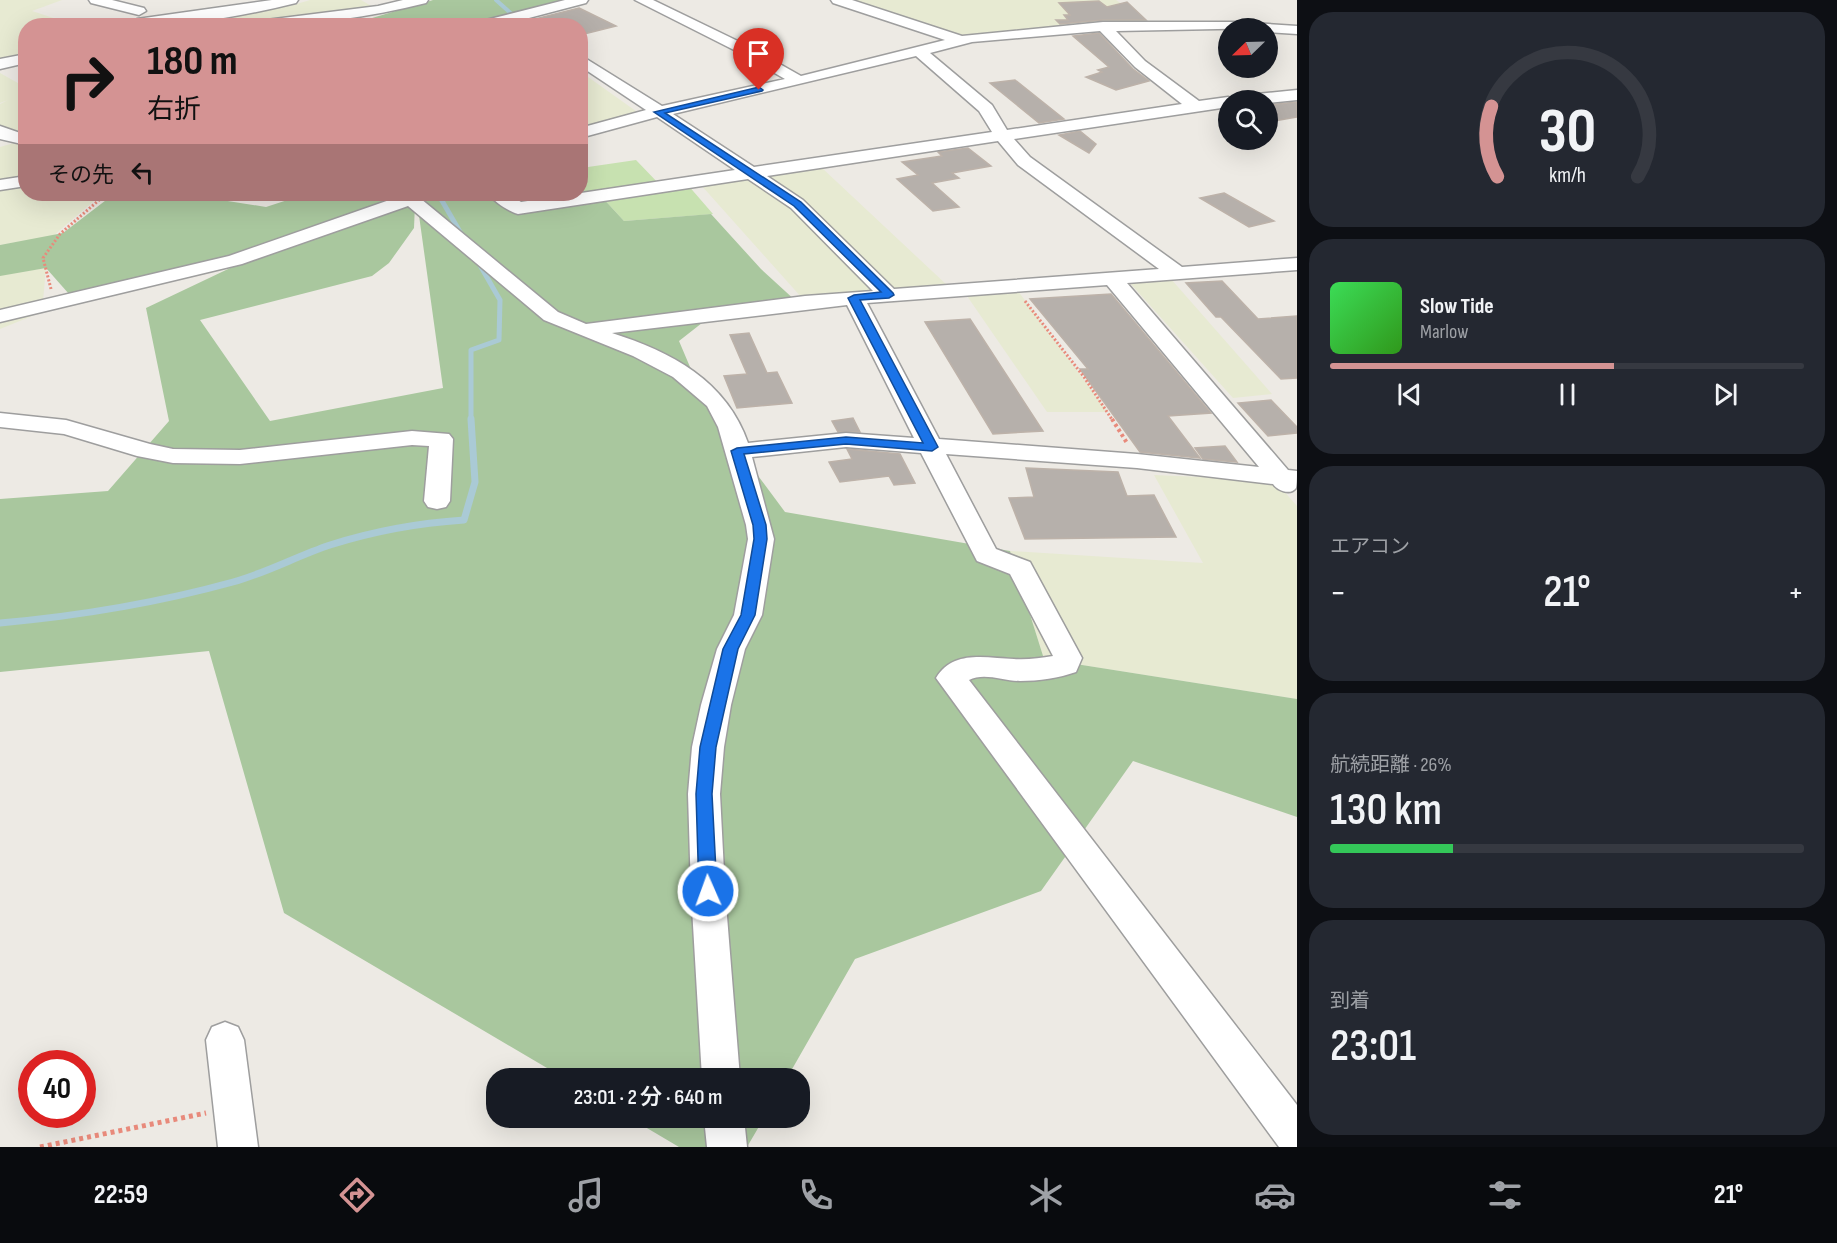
<!DOCTYPE html>
<html lang="ja">
<meta charset="utf-8">
<style>
body{margin:0;font-family:"Sofia Sans Condensed","Noto Sans JP",sans-serif;background:#242831;color:#f1f3f6;height:100vh;display:flex;flex-direction:column;font-size:22px;white-space:nowrap}
*{box-sizing:border-box;margin:0}
p{font-size:20px;color:#9ea1a6}
.icon{flex:none;width:33px;height:33px;fill:none;stroke:currentColor;stroke-width:2;stroke-linecap:round;stroke-linejoin:round}
.map{position:relative;flex:1;overflow:hidden}
.details{display:flex;flex-direction:column;gap:12px;padding:12px;background:#0d0f14;width:540px}
.details>*{flex:none}
.hud{position:absolute;left:18px;top:18px;width:570px;height:183px;border-radius:24px;box-shadow:0 6px 24px #0002;background:#d49393;color:#111;overflow:hidden}
.needle{width:39px;rotate:247deg}
.buttons{position:absolute;left:1218px;top:18px;display:grid;gap:12px}
.buttons a{display:grid;place-items:center;width:60px;height:60px;border-radius:50%;background:#171b24;box-shadow:0 6px 24px #0002;font-size:30px}
.speed{position:absolute;left:18px;top:1050px;display:flex;gap:12px;font-size:30px;font-weight:700;text-align:center}
.speed>*{display:grid;place-content:center;width:78px;height:78px;border-radius:50%;background:#171b24;box-shadow:0 6px 24px #0002;line-height:1}
.speed .limit{border:9px solid #d22;background:#fff;color:#111}
.pin{position:absolute;display:grid;place-items:center;width:51px;height:51px;color:#fff;margin:-62px -26px;border-radius:50% 50% 50% 0;rotate:-45deg;box-shadow:0 0 6px #0007}
.pin .icon{rotate:45deg}
.me{position:absolute;width:66px;margin:-33px;rotate:358deg;stroke-linejoin:round;filter:drop-shadow(0 0 4px #0008)}
.turn{display:flex;align-items:center;gap:21px;height:126px;padding:0 30px;font-size:27px}
.turn .icon{width:78px;height:78px;stroke-width:2.5}
.turn b{display:block;font-size:42px;line-height:51px}
.then{display:flex;align-items:center;height:57px;padding:0 30px;background:#0003;gap:12px;font-size:22px}
.big{font-size:45px;font-weight:600;line-height:1.1}
.details .widget{flex:1;display:flex;flex-direction:column;justify-content:center;gap:9px;min-width:0;padding:0 21px;border-radius:24px;background:#242831}
.details .dial{align-items:center;gap:0}
.dial svg{height:156px;overflow:visible;fill:none;stroke:#363941;stroke-width:7;stroke-linecap:round;text-anchor:middle}
.dial text{fill:#f1f3f6;stroke:none}
.song{display:flex;align-items:center;gap:18px}
.cover{width:72px;height:72px;border-radius:9px;background:linear-gradient(135deg,hsl(130 70% 55%),hsl(110 70% 35%))}
.played{height:6px;border-radius:3px;background:linear-gradient(90deg,#d49393 60%,#363941 60%)}
.keys{display:flex;justify-content:space-around;direction:ltr}
.heat{display:flex;justify-content:space-between;align-items:center;font-size:33px;direction:ltr}
.charge{height:9px;border-radius:4px;background:linear-gradient(90deg,#34c759 26%,#363941 0)}
.trip{position:absolute;left:486px;top:1068px;width:324px;height:60px;border-radius:24px;background:#171b24;box-shadow:0 6px 24px #0002;font-weight:600;line-height:60px;text-align:center}
.dock{display:flex;height:96px;justify-content:space-around;align-items:center;background:#090b0e;color:#9ea1a6}
.dock .icon{width:42px;height:42px}
.dock .active{color:#d49393}
.dock b{font-size:27px;color:#f1f3f6}
main{display:flex;flex:1;min-height:0}
.map>svg:first-child{display:block}
.farmland{fill:#e7ead2}
.grass{fill:#c7e1b0}
.forest{fill:#a9c79e}
.lines{fill:none;stroke-linecap:round;stroke-linejoin:round}
.stream-far2{stroke:#aacad5;stroke-width:4}
.stream-far1{stroke:#aacad5;stroke-width:5}
.stream{stroke:#aacad5;stroke-width:7}
.building{fill:#b6b0ab;stroke:#bdb2a9;stroke-width:1.5}
.minor-casing{stroke:#9e9e9e;stroke-width:3}
.path-far2{stroke:#e88a7b;stroke-width:3;stroke-dasharray:2 2;stroke-linecap:butt}
.path-far1{stroke:#e88a7b;stroke-width:4;stroke-dasharray:3 3;stroke-linecap:butt}
.path{stroke:#e88a7b;stroke-width:5;stroke-dasharray:4 4;stroke-linecap:butt}
.minor{fill:#fff;fill-rule:evenodd}
.route{fill:#1a73e8;stroke:#114b97;stroke-width:1.5}
</style>
<main>
<div class="map">
<svg width="1297" height="1147" viewBox="0 0 1297 1147">
<rect width="100%" height="100%" fill="#edeae4"/>
<path class="farmland" d="M 0,0 L 62,0 L 32,11 L 75,25 L 26,26 L 25,55 L 0,60 Z
M 310,0 L 361,0 L 378,10 L 228,26 L 152,25 L 148,21 L 290,6 Z
M 839,0 L 1116,0 L 1153,25 L 955,38 Z
M 581,72 L 640,114 L 581,130 Z
M 0,73 L 25,87 L 25,139 L 0,132 L 0,104 L 8,100 L 0,103 Z
M 14,143 L 25,143 L 26,194 L 102,194 L 53,236 L 0,245 L 0,147 Z
M 821,167 L 948,286 L 802,298 L 701,185 Z
M 46,268 L 42,312 L 0,329 L 0,275 Z
M 1171,279 L 1272,394 L 1233,398 L 1129,282 Z
M 1018,291 L 1108,412 L 1047,412 L 967,296 Z
M 1154,475 L 1274,480 L 1297,506 L 1297,699 L 1044,659 L 1010,551 L 1203,563 Z"/>
<path class="grass" d="M 581,160 L 588,167 L 636,160 L 660,185 L 555,202 L 549,194 L 580,194 Z
M 687,184 L 713,214 L 624,221 L 601,196 Z"/>
<path class="forest" d="M 433,0 L 575,0 L 475,24 L 345,26 Z
M 114,194 L 212,194 L 215,199 L 266,207 L 306,194 L 401,194 L 415,204 L 414,228 L 389,263 L 372,276 L 200,320 L 270,421 L 443,388 L 417,201 L 411,194 L 494,194 L 517,210 L 601,196 L 624,221 L 711,214 L 761,269 L 797,302 L 716,312 L 679,341 L 707,407 L 785,512 L 1010,551 L 1044,659 L 1297,699 L 1297,817 L 1133,761 L 1041,891 L 855,959 L 787,1078 L 564,1078 L 284,913 L 209,651 L 0,672 L 0,499 L 108,491 L 169,421 L 146,308 L 264,252 L 69,294 L 46,268 L 0,276 L 0,245 L 63,233 Z
M 630,1118 L 764,1118 L 747,1147 L 679,1147 Z"/>
<g class="lines">
<path class="stream-far2" d="M 496,0 L 525,26"/>
<path class="stream-far1" d="M 448,194 L 441,199 L 463,237
M 471,421 L 471,350 L 499,340 L 500,300 L 477,260"/>
<path class="stream" d="M 0,623 C 78,616 157,603 233,582 C 266,573 297,556 330,545 C 374,531 418,523 464,520 L 475,482 L 471,419"/>
</g>
<path class="building" d="M 1099,1 L 1107,7 L 1127,2 L 1146,20 L 1103,20 L 1060,24 L 1056,20 L 1068,20 L 1064,15 L 1070,15 L 1059,3 Z
M 579,8 L 616,26 L 580,35 L 580,26 L 536,26 L 535,19 Z
M 1099,33 L 1133,69 L 1149,81 L 1116,90 L 1086,77 L 1102,72 L 1098,70 L 1109,67 L 1073,36 Z
M 1015,80 L 1064,119 L 1039,123 L 990,83 Z
M 1297,102 L 1297,117 L 1268,122 L 1268,105 Z
M 1080,131 L 1096,144 L 1089,153 L 1059,135 Z
M 968,148 L 991,166 L 952,173 L 959,178 L 932,183 L 959,207 L 933,211 L 897,179 L 918,175 L 902,162 L 942,156 L 938,152 Z
M 1224,193 L 1274,221 L 1249,227 L 1200,198 Z
M 1222,281 L 1258,319 L 1297,316 L 1297,378 L 1281,379 L 1221,317 L 1216,317 L 1186,283 Z
M 1111,294 L 1211,413 L 1168,416 L 1200,458 L 1140,452 L 1080,369 L 1088,369 L 1030,299 Z
M 970,319 L 1043,431 L 993,434 L 925,322 Z
M 749,333 L 767,373 L 777,372 L 792,403 L 737,408 L 724,376 L 747,374 L 730,335 Z
M 1271,400 L 1297,427 L 1297,433 L 1268,436 L 1238,403 Z
M 853,418 L 860,432 L 838,432 L 832,421 Z
M 1225,446 L 1237,462 L 1203,459 L 1195,448 Z
M 847,449 L 900,454 L 915,483 L 894,485 L 889,476 L 840,482 L 829,462 L 852,459 Z
M 1026,468 L 1118,472 L 1127,496 L 1154,495 L 1176,537 L 1025,539 L 1009,498 L 1034,497 Z"/>
<g class="lines">
<g class="minor-casing">
<path id="minor" d="M 89,0 L 112,0 L 144,8 L 146,11 L 139,15 L 91,3 Z
M 272,0 L 298,0 L 296,3 C 243,16 186,26 132,26 L 130,23 L 137,19 Z
M 403,0 L 428,0 L 426,3 C 366,18 305,26 243,26 L 250,22 L 378,6 Z
M 565,0 L 588,0 L 586,3 L 498,26 L 472,26 L 474,23 Z
M 635,0 L 653,0 L 746,45 L 801,76 L 945,40 L 833,3 L 831,0 L 852,0 L 962,36 L 1103,22 L 1239,22 L 1297,26 L 1297,34 L 1268,32 L 1268,28 L 1116,31 L 1145,61 L 1199,101 L 1228,97 L 1235,100 L 1228,100 L 1228,107 L 1014,139 L 1030,157 L 1182,267 L 1297,258 L 1297,270 L 1127,283 L 1288,470 L 1297,471 C 1297,476 1297,484 1296,488 C 1290,496 1277,490 1273,484 L 1137,468 L 946,454 L 996,549 L 1030,562 L 1082,658 L 1076,672 C 1059,678 1039,681 1020,681 C 1004,681 984,672 969,680 L 1297,1105 L 1297,1147 L 1279,1147 L 936,678 C 953,649 987,658 1014,659 C 1027,660 1040,658 1053,656 L 1010,574 L 977,561 L 921,453 L 846,447 L 752,457 L 774,539 L 762,615 L 745,649 L 731,705 L 724,747 L 720,794 L 725,891 L 740,1078 L 702,1078 L 691,891 L 688,794 L 692,747 L 701,705 L 717,649 L 734,615 L 748,539 L 746,525 L 718,427 L 707,406 L 673,377 L 633,356 L 544,320 L 408,206 L 242,264 L 0,322 L 0,310 L 229,256 L 398,197 L 396,194 L 415,194 L 558,312 L 586,324 L 805,296 L 873,291 L 791,208 L 748,179 L 518,214 C 508,211 494,202 489,194 L 509,194 L 521,202 L 735,170 L 657,117 L 580,138 L 580,128 L 646,110 L 580,66 L 580,55 L 662,106 L 785,79 L 736,51 ZM 1100,31 L 1135,67 L 1182,104 L 1007,130 L 992,105 L 930,53 L 972,42 ZM 916,56 L 979,111 L 992,132 L 754,167 L 673,114 ZM 998,141 L 1018,165 L 1159,269 L 894,289 L 803,200 L 767,176 ZM 1107,285 L 1259,467 L 1137,454 L 939,439 L 867,303 ZM 847,305 L 914,438 L 846,433 L 748,443 C 726,380 671,352 612,333 Z
M 26,54 L 26,63 L 0,69 L 0,59 Z
M 1297,90 L 1297,100 L 1268,103 L 1268,100 L 1238,100 L 1246,95 Z
M 0,126 L 26,135 L 26,145 L 0,139 Z
M 26,176 L 26,186 L 0,190 L 0,180 Z
M 0,413 L 66,420 L 150,444 L 173,449 L 240,450 L 412,431 L 449,434 L 453,439 L 450,501 L 446,507 L 437,509 L 428,507 L 424,501 L 429,446 L 412,445 L 240,464 L 173,463 L 137,456 L 64,434 L 0,427 Z
M 225,1022 L 238,1027 L 244,1040 L 258,1147 L 218,1147 L 206,1040 L 212,1027 Z
M 704,1118 L 744,1118 L 747,1147 L 707,1147 Z"/>
</g>
<path class="path-far2" d="M 51,289 L 43,258 L 60,234 L 106,194
M 1025,301 L 1084,377 L 1113,421"/>
<path class="path-far1" d="M 1112,419 L 1127,443"/>
<path class="path" d="M 40,1147 L 206,1113"/>
<use href="#minor" class="minor"/>
</g>
<path class="route" d="M 759,87 L 763,90 L 762,91 L 665,113 L 801,202 L 893,293 L 894,295 L 889,298 L 860,300 L 938,447 L 932,451 L 846,444 L 744,454 L 766,525 L 767,539 L 755,615 L 738,649 L 716,747 L 712,794 L 717,891 L 714,896 L 708,898 L 702,896 L 699,891 L 696,794 L 700,747 L 723,649 L 741,615 L 754,539 L 753,525 L 731,451 L 737,448 L 846,437 L 923,443 L 848,298 L 854,295 L 881,292 L 794,206 L 654,112 Z"/>
</svg>
<div class="buttons">
<a><svg class="needle" viewBox="-14 -14 28 28"><path d="M0-13l5 13h-10z" fill="#e53935"/><path d="M0 13l5-13h-10z" fill="#9ea1a6"/></svg></a>
<a><svg class="icon" aria-label="search" viewBox="0 0 24 24"><circle cx="10" cy="10" r="6"/><path d="M15 15l6 6"/></svg></a>
</div>
<div class="speed"><div class="limit">40</div></div>
<div class="pin" style="left:759px;top:90px;background:#d93025"><svg class="icon" aria-label="arrive" viewBox="0 0 24 24"><path d="M6 21V4h12l-3 4 3 4H6"/></svg></div>
<svg class="me" style="left:708px;top:891px" viewBox="-20 -20 40 40"><circle r="17" fill="#1a73e8" stroke="#fff" stroke-width="3"/><path d="M0-11L8 9 0 5-8 9z" fill="#fff"/></svg>
<div class="trip">23:01 · 2 分 · 640 m</div>
<div class="hud">
<div class="turn"><svg class="icon" aria-label="right" viewBox="0 0 24 24"><path d="M7 20v-9h11M14 6l5 5-5 5"/></svg><div><b>180 m</b>右折</div></div>
<div class="then">その先<svg class="icon" aria-label="left" viewBox="0 0 24 24"><path d="M17 20v-9H6M10 6l-5 5 5 5"/></svg></div>
</div>
</div>
<section class="details">
<div class="widget dial"><svg viewBox="0 0 100 80">
<path d="M14 69A42 42 0 1 1 86 69"/>
<path d="M14 69A42 42 0 0 1 11 33" stroke="#d49393"/>
<text x="50" y="56" font-size="32" font-weight="700">30</text>
<text x="50" y="72" font-size="11">km/h</text>
</svg></div>
<div class="widget">
<div class="song"><i class="cover"></i><div><b>Slow Tide</b><p>Marlow</p></div></div>
<div class="played"></div>
<div class="keys"><svg class="icon" aria-label="previous" viewBox="0 0 24 24"><path d="M18 5L8 12l10 7zM5 5v14"/></svg><svg class="icon" aria-label="pause" viewBox="0 0 24 24"><path d="M8 5v14M16 5v14"/></svg><svg class="icon" aria-label="next" viewBox="0 0 24 24"><path d="M6 5l10 7-10 7zM19 5v14"/></svg></div>
</div>
<div class="widget"><p>エアコン</p>
<div class="heat"><a>−</a><b class="big">21°</b><a>+</a></div>
</div>
<div class="widget"><p>航続距離 · 26%</p><b class="big">130 km</b><div class="charge"></div></div>
<div class="widget"><p>到着</p><b class="big">23:01</b></div>
</section>
</main>
<nav class="dock">
<b>22:59</b>
<svg class="icon active" aria-label="directions" viewBox="0 0 24 24"><path d="M12 3l9 9-9 9-9-9zM9 14v-3h6M13 9l2 2-2 2"/></svg>
<svg class="icon" aria-label="music" viewBox="0 0 24 24"><path d="M9 18V5l10-2v13"/><circle cx="6" cy="18" r="3"/><circle cx="16" cy="16" r="3"/></svg>
<svg class="icon" aria-label="phone" viewBox="0 0 24 24"><path d="M5 4h4l2 5-3 2q2 4 5 5l2-3 5 2v4C11 20 4 13 5 4z"/></svg>
<svg class="icon" aria-label="climate" viewBox="0 0 24 24"><path d="M12 3v18M4 7l16 10M4 17L20 7"/></svg>
<svg class="icon" aria-label="car" viewBox="0 0 24 24"><path d="M5 17H2v-5l4-1 3-4h7l3 4 3 1v5h-3M9 17h6M6 11h13"/><circle cx="7" cy="17" r="2"/><circle cx="17" cy="17" r="2"/></svg>
<svg class="icon" aria-label="filters" viewBox="0 0 24 24"><path d="M4 7h16M4 17h16"/><circle cx="9" cy="7" r="2"/><circle cx="15" cy="17" r="2"/></svg>
<b>21°</b>
</nav>
